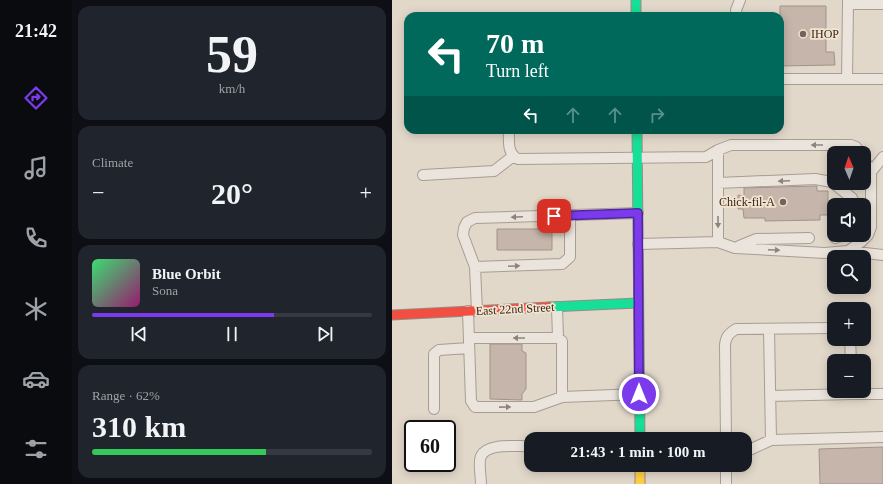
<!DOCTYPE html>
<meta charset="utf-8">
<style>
body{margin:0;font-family:"Times New Roman",serif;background:#20242c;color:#f1f3f6;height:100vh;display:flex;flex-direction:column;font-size:15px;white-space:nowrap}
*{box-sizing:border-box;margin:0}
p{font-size:13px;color:#9ea1a6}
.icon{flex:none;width:22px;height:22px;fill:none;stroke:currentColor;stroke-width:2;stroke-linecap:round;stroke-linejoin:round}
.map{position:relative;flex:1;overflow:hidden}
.sheet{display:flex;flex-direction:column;gap:6px;padding:6px;background:#0d0f14;width:320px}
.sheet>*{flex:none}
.banner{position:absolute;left:12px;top:12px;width:380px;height:122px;border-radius:12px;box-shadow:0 2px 10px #0003;background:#00695c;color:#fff;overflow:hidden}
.needle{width:26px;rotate:358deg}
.buttons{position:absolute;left:435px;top:146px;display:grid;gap:8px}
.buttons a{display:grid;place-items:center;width:44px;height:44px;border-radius:8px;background:#171b24;box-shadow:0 2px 10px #0003;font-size:20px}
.speed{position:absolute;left:12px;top:420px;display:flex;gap:8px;font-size:20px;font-weight:700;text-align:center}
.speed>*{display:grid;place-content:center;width:52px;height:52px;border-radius:50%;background:#171b24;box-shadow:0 2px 10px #0003;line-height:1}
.speed .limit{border:2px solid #111;border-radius:6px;background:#fff;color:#111}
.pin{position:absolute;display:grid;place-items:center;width:34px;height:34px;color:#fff;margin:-17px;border-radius:8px;box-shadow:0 2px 6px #0006}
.me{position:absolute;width:44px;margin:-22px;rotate:0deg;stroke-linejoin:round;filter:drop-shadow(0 0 3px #0008)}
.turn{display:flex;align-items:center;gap:14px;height:84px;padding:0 16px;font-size:18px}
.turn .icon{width:52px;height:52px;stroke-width:2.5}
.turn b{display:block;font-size:28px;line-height:34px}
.lanes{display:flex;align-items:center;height:38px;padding:0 16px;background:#0003;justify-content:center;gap:20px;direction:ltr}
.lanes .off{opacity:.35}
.big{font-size:30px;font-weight:600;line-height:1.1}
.sheet .card{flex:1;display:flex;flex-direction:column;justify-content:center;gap:6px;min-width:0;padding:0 14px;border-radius:12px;background:#20242c}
.sheet .dial{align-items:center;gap:0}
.dial b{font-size:52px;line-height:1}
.song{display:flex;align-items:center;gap:12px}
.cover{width:48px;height:48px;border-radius:6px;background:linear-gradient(135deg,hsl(140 70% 55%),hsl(320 70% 35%))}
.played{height:4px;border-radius:2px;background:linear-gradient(90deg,#7c3aed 65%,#363941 65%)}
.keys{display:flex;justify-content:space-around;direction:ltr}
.heat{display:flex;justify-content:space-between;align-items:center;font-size:22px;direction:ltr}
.charge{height:6px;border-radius:3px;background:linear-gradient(90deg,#34c759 62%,#363941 0)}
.trip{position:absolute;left:132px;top:432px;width:228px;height:40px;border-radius:12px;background:#171b24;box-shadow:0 2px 10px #0003;font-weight:600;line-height:40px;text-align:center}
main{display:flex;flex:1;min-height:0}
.menu{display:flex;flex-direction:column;width:72px;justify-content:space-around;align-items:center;background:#090b0e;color:#9ea1a6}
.menu .icon{width:28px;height:28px}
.menu .active{color:#7c3aed}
.menu b{font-size:18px;color:#f1f3f6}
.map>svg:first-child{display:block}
.building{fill:#c5b5ab;stroke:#a2938a}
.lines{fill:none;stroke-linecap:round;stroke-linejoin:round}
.lane-casing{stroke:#a79d94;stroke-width:12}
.fast-casing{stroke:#968d83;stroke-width:11}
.slow-casing{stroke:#968d83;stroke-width:11}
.jam-casing{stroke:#968d83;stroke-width:11}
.lane{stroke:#eae4dc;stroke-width:10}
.fast{stroke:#16e098;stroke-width:9}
.slow{stroke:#ffcf43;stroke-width:9}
.jam{stroke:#f24e42;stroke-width:9}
.oneway{fill:#8f847c}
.route-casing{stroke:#51269a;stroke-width:10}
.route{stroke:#7c3aed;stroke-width:7}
.poi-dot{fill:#71645a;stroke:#f3e4cf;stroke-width:1.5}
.labels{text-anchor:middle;stroke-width:3.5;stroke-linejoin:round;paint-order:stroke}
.poi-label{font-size:12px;fill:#34251d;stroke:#f3e4cf;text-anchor:start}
.street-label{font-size:12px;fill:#34251d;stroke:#f3e4cf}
</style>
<main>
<nav class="menu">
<b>21:42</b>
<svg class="icon active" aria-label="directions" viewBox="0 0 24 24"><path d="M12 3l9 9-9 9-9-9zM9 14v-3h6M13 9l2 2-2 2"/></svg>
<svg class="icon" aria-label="music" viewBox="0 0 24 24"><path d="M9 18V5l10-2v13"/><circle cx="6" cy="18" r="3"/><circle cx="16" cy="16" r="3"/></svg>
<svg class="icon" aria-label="phone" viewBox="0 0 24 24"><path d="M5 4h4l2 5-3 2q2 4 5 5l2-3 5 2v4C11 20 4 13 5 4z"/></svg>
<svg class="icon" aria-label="climate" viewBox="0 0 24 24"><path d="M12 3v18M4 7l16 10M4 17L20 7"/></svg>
<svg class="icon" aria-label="car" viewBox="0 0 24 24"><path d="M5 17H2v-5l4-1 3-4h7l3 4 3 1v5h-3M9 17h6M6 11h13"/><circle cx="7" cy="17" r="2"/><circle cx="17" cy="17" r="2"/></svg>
<svg class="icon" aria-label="filters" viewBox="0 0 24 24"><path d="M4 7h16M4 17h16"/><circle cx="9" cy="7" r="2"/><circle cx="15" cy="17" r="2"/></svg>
</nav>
<section class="sheet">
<div class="card dial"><b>59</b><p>km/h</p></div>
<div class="card"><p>Climate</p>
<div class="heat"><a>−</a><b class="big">20°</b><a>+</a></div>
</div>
<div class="card">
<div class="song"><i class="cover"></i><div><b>Blue Orbit</b><p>Sona</p></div></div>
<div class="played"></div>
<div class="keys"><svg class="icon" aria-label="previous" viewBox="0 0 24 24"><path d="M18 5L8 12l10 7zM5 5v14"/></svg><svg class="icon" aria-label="pause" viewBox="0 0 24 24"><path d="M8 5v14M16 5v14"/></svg><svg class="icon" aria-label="next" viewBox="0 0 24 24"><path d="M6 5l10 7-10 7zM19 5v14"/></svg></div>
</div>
<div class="card"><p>Range · 62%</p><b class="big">310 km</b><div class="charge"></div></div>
</section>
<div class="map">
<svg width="491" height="484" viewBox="0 0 491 484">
<rect width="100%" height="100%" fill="#e2d8ca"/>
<path class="building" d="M 388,6 L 434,6 L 434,52 L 442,52 L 443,65 L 388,66 Z
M 423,186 L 425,186 L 425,191 L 436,191 L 436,215 L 428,215 L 428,220 L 373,221 L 373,218 L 352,218 L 351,209 L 346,209 L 346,195 L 352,196 L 352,188 Z
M 105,229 L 160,229 L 160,250 L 105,250 Z
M 98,344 L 130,344 L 130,351 L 134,353 L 134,389 L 130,394 L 130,400 L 98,399 Z
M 491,447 L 491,484 L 428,484 L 427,449 Z"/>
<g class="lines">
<g class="lane-casing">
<path id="lane" d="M 456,0 L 456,4 L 491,4
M 345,16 L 344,10 L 348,0
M 388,79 L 491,79
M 455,79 L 456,4
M 117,130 C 117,141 115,154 126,159 L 314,157 L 326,150
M 469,153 L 464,147 L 459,145 L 339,145 L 326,150 L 326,242 L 343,248 L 433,253 L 456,251 L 469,242 L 476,235 L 479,227 L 479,172 L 472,159
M 479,172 L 491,157
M 31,175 L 102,171 L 120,157
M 326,183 L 423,179 L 440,182 L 460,198 L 463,205
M 443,238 L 452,235
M 246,244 L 326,242
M 347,246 L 364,239 L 417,238
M 456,251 L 491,255
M 83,267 L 170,264 L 178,257 L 178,215
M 165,307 L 166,338 L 170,341 L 170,397
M 76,311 L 79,401 L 83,407 L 142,407 L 170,397 L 247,394
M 85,311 L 83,267 L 71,235 L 72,228 L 75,222 L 83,218 L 246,213
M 377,329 L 379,440
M 77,338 L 166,338
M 458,339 L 459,361
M 460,391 L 460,394 L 491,394
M 378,396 L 460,394
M 42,409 L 42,354 L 47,350 L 77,348
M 334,439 L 333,345 C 334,337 336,334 344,329 L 442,328
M 353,452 L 379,440 L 491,437
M 334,465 L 334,484
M 89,484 C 89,476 86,463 89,456 C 96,442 126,447 139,446"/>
</g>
<g class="fast-casing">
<path id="fast" d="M 244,0 L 244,16
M 245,130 L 248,439
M 157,307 L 246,303"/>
</g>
<g class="slow-casing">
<path id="slow" d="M 248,465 L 248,484"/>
</g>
<g class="jam-casing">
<path id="jam" d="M 0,315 L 157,307"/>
</g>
<use href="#lane" class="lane"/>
<use href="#fast" class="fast"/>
<use href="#slow" class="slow"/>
<use href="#jam" class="jam"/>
</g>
<defs><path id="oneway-solid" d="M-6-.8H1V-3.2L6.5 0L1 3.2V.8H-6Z"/></defs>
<g class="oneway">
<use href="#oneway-solid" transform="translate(425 145) rotate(-180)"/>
<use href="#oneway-solid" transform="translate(392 181) rotate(178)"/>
<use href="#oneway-solid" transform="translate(125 217) rotate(178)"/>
<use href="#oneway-solid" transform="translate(326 222) rotate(90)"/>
<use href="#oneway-solid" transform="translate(382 250) rotate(3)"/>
<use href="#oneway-solid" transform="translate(122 266) rotate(-2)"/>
<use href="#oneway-solid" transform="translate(127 338) rotate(180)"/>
<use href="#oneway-solid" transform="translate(113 407) rotate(-1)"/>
</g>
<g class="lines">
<g class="route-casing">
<path id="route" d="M 162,216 L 246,213 L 247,394"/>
</g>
<use href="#route" class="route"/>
</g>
<g class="poi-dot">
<circle cx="411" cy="34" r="4"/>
<circle cx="391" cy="202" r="4"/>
</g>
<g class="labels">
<g class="poi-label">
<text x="419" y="38">IHOP</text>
<text x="383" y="206" text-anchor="end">Chick-fil-A</text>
</g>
<g class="street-label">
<text transform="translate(123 309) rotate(-3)" y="4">East 22nd Street</text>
</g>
</g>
</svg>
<div class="buttons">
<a><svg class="needle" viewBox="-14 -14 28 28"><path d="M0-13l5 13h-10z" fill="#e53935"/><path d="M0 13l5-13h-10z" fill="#9ea1a6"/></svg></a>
<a><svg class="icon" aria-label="sound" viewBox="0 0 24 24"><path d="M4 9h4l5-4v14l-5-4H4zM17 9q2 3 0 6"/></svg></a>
<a><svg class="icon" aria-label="search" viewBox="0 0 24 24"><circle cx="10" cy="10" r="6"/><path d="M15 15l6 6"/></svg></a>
<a>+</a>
<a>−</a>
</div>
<div class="speed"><div class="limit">60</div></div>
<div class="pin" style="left:162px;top:216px;background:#d93025"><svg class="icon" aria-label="arrive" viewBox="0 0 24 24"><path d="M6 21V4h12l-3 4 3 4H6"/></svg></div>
<svg class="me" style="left:247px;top:394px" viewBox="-20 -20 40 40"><circle r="17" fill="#7c3aed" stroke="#fff" stroke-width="3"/><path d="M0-11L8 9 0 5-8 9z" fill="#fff"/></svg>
<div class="trip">21:43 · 1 min · 100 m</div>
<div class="banner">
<div class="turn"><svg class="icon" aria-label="left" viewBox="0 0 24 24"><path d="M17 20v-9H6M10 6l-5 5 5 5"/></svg><div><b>70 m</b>Turn left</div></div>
<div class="lanes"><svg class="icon" aria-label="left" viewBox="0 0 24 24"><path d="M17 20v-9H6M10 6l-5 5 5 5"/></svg><svg class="icon off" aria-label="ahead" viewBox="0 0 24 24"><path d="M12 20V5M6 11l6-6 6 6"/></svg><svg class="icon off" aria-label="ahead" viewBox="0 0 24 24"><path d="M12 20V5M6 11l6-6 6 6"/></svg><svg class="icon off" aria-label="right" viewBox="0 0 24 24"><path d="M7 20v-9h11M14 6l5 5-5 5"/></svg></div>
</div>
</div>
</main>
